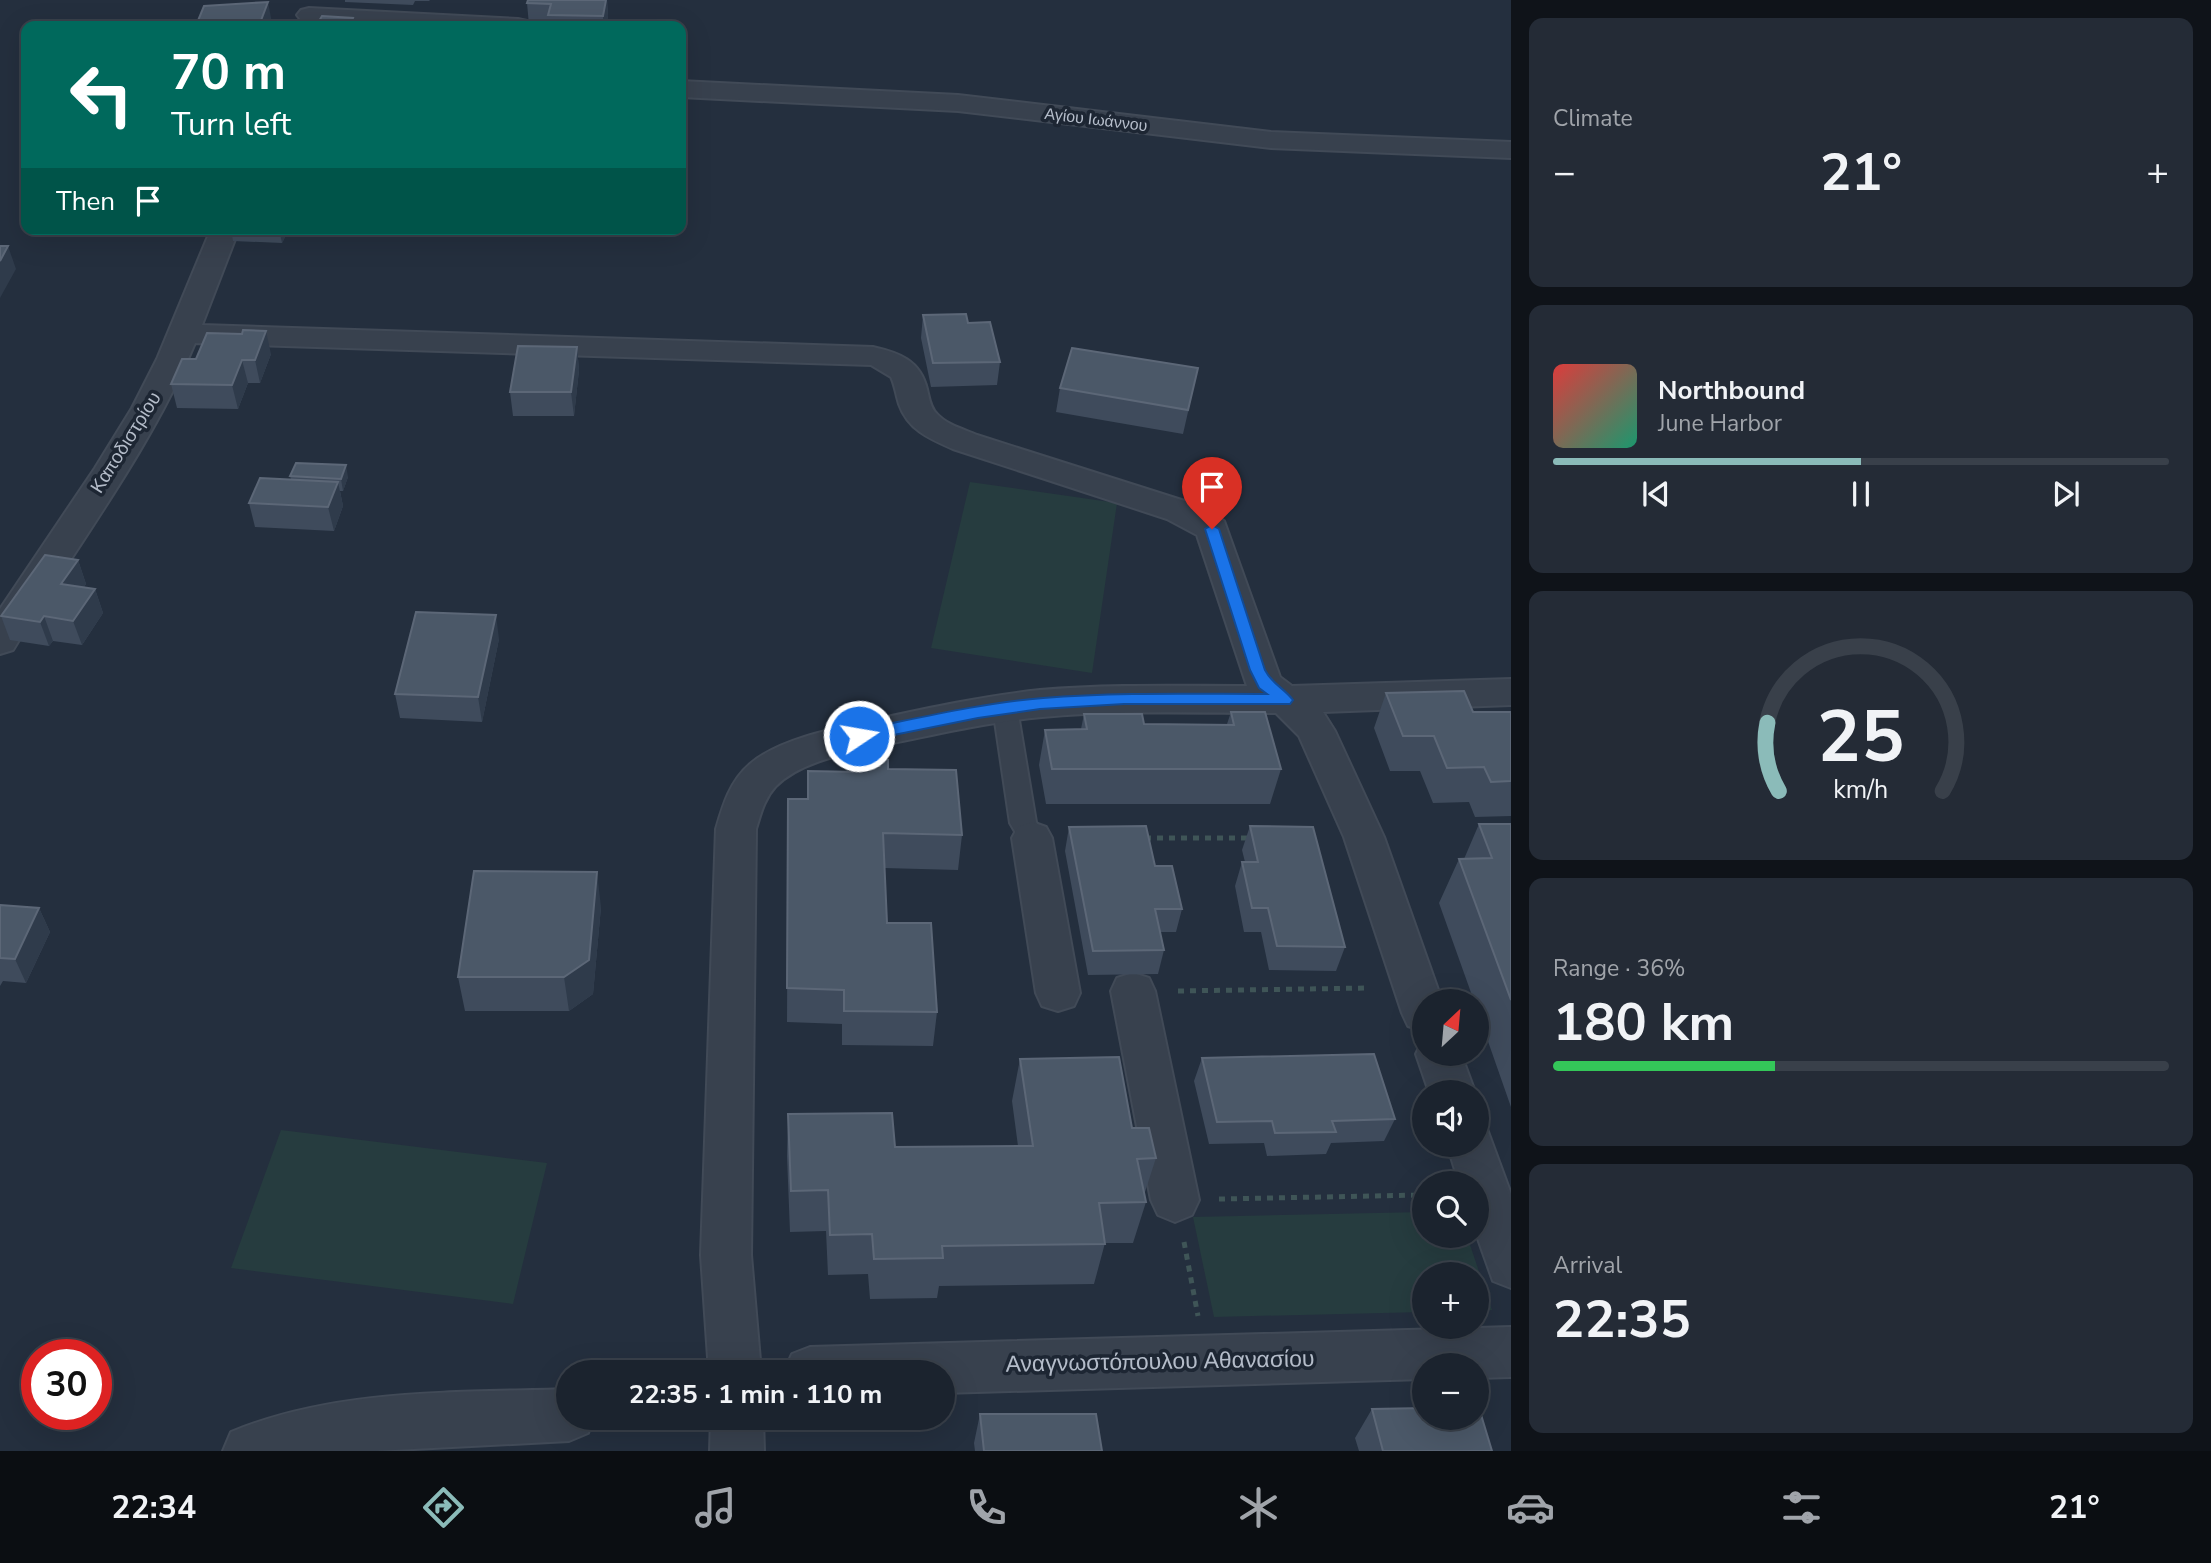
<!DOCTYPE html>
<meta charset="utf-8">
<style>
body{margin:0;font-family:"Nunito Sans",sans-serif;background:#242b36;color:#f1f3f6;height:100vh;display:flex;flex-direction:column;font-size:26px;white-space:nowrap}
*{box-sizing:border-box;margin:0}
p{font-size:23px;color:#a0a4aa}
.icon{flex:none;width:38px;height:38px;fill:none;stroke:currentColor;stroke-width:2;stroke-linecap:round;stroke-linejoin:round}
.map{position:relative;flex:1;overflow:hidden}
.side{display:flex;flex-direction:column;gap:18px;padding:18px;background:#0f1319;width:700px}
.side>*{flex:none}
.hud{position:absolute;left:21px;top:21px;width:665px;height:214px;border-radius:14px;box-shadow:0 7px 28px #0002,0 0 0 2px #39404a;background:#00695c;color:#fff;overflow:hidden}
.needle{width:46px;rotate:26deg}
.controls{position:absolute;left:1412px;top:989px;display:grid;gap:14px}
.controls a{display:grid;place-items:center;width:77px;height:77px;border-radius:50%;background:#1b232e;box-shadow:0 7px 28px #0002,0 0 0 2px #39404a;font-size:35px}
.speed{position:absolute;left:21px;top:1339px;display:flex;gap:14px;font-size:35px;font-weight:700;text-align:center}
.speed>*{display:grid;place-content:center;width:91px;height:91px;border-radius:50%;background:#1b232e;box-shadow:0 7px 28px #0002,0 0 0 2px #39404a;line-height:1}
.speed .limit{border:10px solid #d22;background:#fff;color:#111}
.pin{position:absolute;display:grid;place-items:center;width:60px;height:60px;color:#fff;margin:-72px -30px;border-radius:50% 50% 50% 0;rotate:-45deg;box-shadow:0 0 7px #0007}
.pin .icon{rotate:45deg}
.me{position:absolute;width:77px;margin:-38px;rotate:78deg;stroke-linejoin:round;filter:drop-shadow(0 0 5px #0008)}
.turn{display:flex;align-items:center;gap:24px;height:147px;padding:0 35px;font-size:32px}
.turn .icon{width:91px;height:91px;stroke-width:2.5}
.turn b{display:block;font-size:49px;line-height:60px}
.then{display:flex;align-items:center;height:66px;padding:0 35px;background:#0003;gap:14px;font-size:26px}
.big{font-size:52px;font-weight:700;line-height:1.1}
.side .widget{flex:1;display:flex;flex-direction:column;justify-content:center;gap:10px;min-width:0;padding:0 24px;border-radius:14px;background:#242b36}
.side .dial{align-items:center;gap:0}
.dial svg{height:182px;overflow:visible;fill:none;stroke:#39404a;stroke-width:7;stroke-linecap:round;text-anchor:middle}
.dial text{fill:#f1f3f6;stroke:none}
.song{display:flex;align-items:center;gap:21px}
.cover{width:84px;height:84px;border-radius:10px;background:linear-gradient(135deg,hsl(0 70% 55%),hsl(160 70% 35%))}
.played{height:7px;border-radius:4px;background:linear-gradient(90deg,#8bbbb9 50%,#39404a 50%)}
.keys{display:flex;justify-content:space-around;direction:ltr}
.heat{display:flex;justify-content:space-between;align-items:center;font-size:38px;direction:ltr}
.charge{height:10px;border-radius:5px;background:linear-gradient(90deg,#34c759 36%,#39404a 0)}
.trip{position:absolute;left:556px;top:1360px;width:399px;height:70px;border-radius:35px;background:#1b232e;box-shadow:0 7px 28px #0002,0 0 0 2px #39404a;font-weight:700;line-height:70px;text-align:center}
.tab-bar{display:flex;height:112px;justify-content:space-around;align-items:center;background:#0b0e12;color:#a0a4aa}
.tab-bar .icon{width:49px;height:49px}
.tab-bar .current{color:#8bbbb9}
.tab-bar b{font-size:32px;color:#f1f3f6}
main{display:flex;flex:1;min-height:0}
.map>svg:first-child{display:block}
.green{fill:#263c3f}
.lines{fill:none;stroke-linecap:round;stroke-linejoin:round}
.lane-casing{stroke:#414a57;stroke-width:4}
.street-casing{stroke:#414a57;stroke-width:4}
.path{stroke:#3f5557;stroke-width:5;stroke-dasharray:6 6;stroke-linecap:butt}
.lane{fill:#38414e;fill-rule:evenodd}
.street{fill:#38414e;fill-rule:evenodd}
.wall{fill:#3f4b5c}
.shaded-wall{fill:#2f3b4b}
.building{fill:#4b5868;stroke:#5c6777;stroke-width:2}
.route{fill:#1a73e8;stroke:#114b97;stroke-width:2}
.labels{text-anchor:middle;stroke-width:7;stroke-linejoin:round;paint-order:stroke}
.far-street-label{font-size:16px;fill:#b4bcc9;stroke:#1d2633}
.street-label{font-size:19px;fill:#b4bcc9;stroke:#1d2633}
.near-street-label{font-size:23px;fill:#b4bcc9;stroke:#1d2633}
</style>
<main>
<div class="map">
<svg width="1511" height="1451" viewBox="0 0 1511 1451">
<rect width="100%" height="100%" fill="#242f3e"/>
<path class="green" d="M 970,482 L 1117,503 L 1092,673 L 931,648 Z
M 281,1130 L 547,1163 L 513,1304 L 231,1268 Z
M 1424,1212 L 1424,1236 L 1467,1236 L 1492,1310 L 1477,1310 L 1477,1274 L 1424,1274 L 1424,1312 L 1214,1317 L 1193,1217 Z"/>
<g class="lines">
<g class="lane-casing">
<path id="lane" d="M 1005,699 L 1014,702 L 1017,708 L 1036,822 L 1045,838 L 1041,845 L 1032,848 L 1023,845 L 1010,823 L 993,708 L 996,702 Z"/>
</g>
<g class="street-casing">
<path id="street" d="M 309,8 L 518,19 L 527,21 L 530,26 L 386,26 L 301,20 L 297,15 L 301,10 Z
M 681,81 L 958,95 L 1271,132 L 1511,142 L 1511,158 L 1271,148 L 958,111 L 681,97 Z
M 211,229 L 239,229 L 202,325 L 873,347 C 899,353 920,360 927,389 C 929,397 930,408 937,414 C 947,425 963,429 977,435 L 1191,503 L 1224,521 L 1280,677 L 1292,686 L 1511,679 L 1511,705 L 1323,712 L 1335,731 L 1384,837 L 1442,1001 L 1424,1001 L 1424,1031 L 1408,1026 L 1402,1013 L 1344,837 L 1299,736 L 1276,713 C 1198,713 1120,710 1042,717 C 989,722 936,734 884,745 C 850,753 802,760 776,786 C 764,799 761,813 756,829 L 751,1255 L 761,1372 L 709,1372 L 701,1255 L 716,829 C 723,805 730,781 750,764 C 779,739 836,728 873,720 C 928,708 984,696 1040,690 C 1109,684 1178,686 1247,686 L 1197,535 L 1167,519 L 953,449 C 930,439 908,430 899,404 C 896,395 895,385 891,377 L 871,365 L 195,343 C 149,453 74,549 13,650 L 0,654 L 0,609 L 95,468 L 132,408 L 157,359 Z
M 1032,822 L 1046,827 L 1052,838 L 1080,993 L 1074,1006 L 1058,1011 L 1042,1006 L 1036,993 L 1012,838 L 1018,827 Z
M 1133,973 L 1149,978 L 1155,991 L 1199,1200 L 1192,1215 L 1175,1222 L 1158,1215 L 1151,1200 L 1111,991 L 1117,978 Z
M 1423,1040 L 1424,1054 L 1461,1054 L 1475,1092 L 1429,1092 L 1416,1054 Z
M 1477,1126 L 1487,1129 L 1511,1194 L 1511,1288 L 1493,1281 L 1477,1236 L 1477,1183 L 1459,1183 L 1447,1144 L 1477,1144 Z
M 1511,1327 L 1511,1377 L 1477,1378 L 1477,1365 L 1424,1365 L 1424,1379 L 943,1393 L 943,1372 L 784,1372 L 792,1354 L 810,1347 Z
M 569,1389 L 569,1418 L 594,1418 L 588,1433 L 569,1441 L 375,1451 L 223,1451 L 231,1432 C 337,1388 457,1393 569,1389 Z
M 711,1418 L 763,1418 L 764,1451 L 710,1451 Z"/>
</g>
<path class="path" d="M 1145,838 L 1252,838
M 1178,991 L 1369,988
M 1219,1199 L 1424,1195
M 1184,1242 L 1198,1316"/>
<use href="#lane" class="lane"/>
<use href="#street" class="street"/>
</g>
<path class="wall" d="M 345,0 L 430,0 L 429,1 L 415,1 L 413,5 L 345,2 Z
M 528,0 L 607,0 L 608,16 L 606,26 L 549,26 L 549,25 L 529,25 L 527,3 Z
M 204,6 L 272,23 L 271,26 L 198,26 L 197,23 Z
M 118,229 L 168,229 L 166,232 Z
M 231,229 L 289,229 L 282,243 L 233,241 Z
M 923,315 L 968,323 L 1000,362 L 997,385 L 931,387 L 921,338 Z
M 577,347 L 579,370 L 574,416 L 513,416 L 510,392 Z
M 271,354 L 260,383 L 248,383 L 238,409 L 177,408 L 171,384 L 196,359 Z
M 1198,368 L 1183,434 L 1056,412 L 1060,388 Z
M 290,476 L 348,477 L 343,491 L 340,491 L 343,506 L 334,531 L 255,527 L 249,503 L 291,479 Z
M 78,560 L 86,584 L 84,587 L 95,589 L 103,613 L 82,645 L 53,641 L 49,646 L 10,640 L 1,616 Z
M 499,639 L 482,722 L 400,718 L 395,694 Z
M 1386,693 L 1473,712 L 1511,712 L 1511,816 L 1475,817 L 1469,802 L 1433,803 L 1420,771 L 1390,771 L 1374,728 Z
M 1231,712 L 1281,769 L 1270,804 L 1046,804 L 1039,765 L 1045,730 L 1081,729 L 1084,714 L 1144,724 L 1227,724 Z
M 859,760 L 888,769 L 962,835 L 958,870 L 884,868 L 887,923 L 937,1012 L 933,1046 L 842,1045 L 842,1024 L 787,1022 L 788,799 L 807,799 L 808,771 L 858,772 Z
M 1479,824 L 1511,824 L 1511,1107 L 1477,1010 L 1477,1001 L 1474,1001 L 1439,903 L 1459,859 L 1464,859 Z
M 1250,826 L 1345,947 L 1336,971 L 1269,970 L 1261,932 L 1244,932 L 1235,886 L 1242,862 L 1245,862 L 1242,850 Z
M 1069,827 L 1155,866 L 1182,909 L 1176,932 L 1160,932 L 1164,950 L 1158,974 L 1088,975 L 1065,851 Z
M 0,905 L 39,908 L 50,932 L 26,983 L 3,981 L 0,986 Z
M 601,907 L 593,994 L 569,1011 L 465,1011 L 458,977 Z
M 1202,1058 L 1395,1119 L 1384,1141 L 1331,1143 L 1326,1154 L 1267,1156 L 1264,1143 L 1209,1144 L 1194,1081 Z
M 1020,1059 L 1132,1128 L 1156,1158 L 1144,1195 L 1146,1202 L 1133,1243 L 1105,1243 L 1094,1284 L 939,1286 L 937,1298 L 870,1299 L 868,1274 L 828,1275 L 826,1231 L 790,1232 L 787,1156 L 788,1114 L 895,1147 L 1018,1146 L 1012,1101 Z
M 1372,1409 L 1492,1451 L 1359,1451 L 1355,1438 Z
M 980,1414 L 1102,1451 L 975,1451 L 974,1443 Z"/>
<path class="shaded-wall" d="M 606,0 L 607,0 L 608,16 L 606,26 L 603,26 L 603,16 Z
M 268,2 L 272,23 L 271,26 L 261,26 L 260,23 Z
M 279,229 L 289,229 L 282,243 Z
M 8,246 L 16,269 L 0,298 L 0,261 Z
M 266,331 L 271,354 L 260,383 L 255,360 Z
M 577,347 L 579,370 L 574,416 L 571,392 Z
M 242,360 L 248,383 L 238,409 L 232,385 Z
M 346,465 L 348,477 L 343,491 L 341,479 Z
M 338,482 L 343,506 L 334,531 L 328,507 Z
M 78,560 L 86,584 L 70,608 L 61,584 Z
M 95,589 L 103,613 L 82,645 L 73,621 Z
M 496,615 L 499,639 L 482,722 L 478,697 Z
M 44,616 L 53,641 L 49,646 L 40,622 Z
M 597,872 L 601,907 L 593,994 L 569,1011 L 564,977 Z
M 39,908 L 50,932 L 26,983 L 15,959 Z"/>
<path class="building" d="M 528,0 L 606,0 L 603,16 L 548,15 L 551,4 L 527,3 Z
M 268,2 L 260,23 L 197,23 L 204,6 Z
M 322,16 L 353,18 L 351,23 L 366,24 L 365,26 L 316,26 Z
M 0,246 L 8,246 L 0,261 Z
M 966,314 L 968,323 L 990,322 L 1000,362 L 933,363 L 923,315 Z
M 243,330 L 266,331 L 255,360 L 242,360 L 232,385 L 171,384 L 182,359 L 196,359 L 207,333 L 242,334 Z
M 518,346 L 577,347 L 571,392 L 510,392 Z
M 1072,348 L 1198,368 L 1188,410 L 1060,388 Z
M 296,463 L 346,465 L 341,479 L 290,476 Z
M 260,478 L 338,482 L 328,507 L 249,503 Z
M 45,555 L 78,560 L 61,584 L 95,589 L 73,621 L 44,616 L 40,622 L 1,616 Z
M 416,612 L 496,615 L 478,697 L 395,694 Z
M 1464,691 L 1473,712 L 1511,712 L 1511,781 L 1491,782 L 1484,767 L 1447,768 L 1434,736 L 1403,736 L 1386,693 Z
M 1231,712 L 1265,712 L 1281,769 L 1052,769 L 1045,730 L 1087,729 L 1084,714 L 1142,714 L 1144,724 L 1234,725 Z
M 859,760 L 888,760 L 888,769 L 956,770 L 962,835 L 883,833 L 887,923 L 931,923 L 937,1012 L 844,1011 L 844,990 L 787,988 L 788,799 L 808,799 L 808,771 L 859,772 Z
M 1479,824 L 1511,824 L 1511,1000 L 1459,859 L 1492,858 Z
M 1146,826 L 1155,866 L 1172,866 L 1182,909 L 1155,909 L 1164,950 L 1093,951 L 1069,827 Z
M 1250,826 L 1313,827 L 1345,947 L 1277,946 L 1268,908 L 1252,908 L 1242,862 L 1258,862 Z
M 474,871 L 597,872 L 589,960 L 564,977 L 458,977 Z
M 0,905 L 39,908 L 15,959 L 0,958 Z
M 1374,1054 L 1395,1119 L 1332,1121 L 1336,1132 L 1275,1133 L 1272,1121 L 1217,1122 L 1202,1058 Z
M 1119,1057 L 1132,1128 L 1149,1128 L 1156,1158 L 1137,1159 L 1146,1202 L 1099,1203 L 1105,1244 L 942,1246 L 943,1258 L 874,1259 L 872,1234 L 830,1235 L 828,1190 L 791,1191 L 788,1114 L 892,1113 L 895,1147 L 1033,1146 L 1020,1059 Z
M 1424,1408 L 1424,1418 L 1477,1418 L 1477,1408 L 1479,1408 L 1492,1451 L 1383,1451 L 1372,1409 Z
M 980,1414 L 1096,1414 L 1102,1451 L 984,1451 Z"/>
<path class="route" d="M 1212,525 L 1219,529 L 1265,670 C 1272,684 1284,688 1293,700 L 1290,704 L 1124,704 L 1040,709 L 978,718 L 859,742 L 853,740 L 851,736 L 859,730 C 919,718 981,703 1043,698 C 1117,692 1192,694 1267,694 L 1259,688 L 1250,670 L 1205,529 Z"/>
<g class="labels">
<g class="far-street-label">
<text transform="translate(1096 119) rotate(7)" y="6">Αγίου Ιωάννου</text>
</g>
<g class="street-label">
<text transform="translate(125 442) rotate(-58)" y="7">Καποδιστρίου</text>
</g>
<g class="near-street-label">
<text transform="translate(1160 1361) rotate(-1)" y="8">Αναγνωστόπουλου Αθανασίου</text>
</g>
</g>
</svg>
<div class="controls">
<a><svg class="needle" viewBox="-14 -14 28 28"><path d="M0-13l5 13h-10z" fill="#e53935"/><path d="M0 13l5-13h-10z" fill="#a0a4aa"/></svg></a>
<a><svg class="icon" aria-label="sound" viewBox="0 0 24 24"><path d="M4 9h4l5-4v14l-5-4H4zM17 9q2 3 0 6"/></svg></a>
<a><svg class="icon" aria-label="search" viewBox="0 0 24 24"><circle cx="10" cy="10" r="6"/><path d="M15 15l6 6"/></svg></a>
<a>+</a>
<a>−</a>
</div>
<div class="speed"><div class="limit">30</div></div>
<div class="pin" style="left:1212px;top:529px;background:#d93025"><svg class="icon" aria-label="arrive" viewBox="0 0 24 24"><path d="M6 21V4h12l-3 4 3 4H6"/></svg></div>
<svg class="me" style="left:859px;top:736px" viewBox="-20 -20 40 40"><circle r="17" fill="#1a73e8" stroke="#fff" stroke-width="3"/><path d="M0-11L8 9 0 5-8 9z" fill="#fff"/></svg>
<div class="trip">22:35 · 1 min · 110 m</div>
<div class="hud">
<div class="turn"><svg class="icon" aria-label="left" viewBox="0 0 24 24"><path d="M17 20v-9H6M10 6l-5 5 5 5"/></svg><div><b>70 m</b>Turn left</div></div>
<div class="then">Then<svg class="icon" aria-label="arrive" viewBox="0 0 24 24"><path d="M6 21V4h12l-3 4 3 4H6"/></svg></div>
</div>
</div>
<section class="side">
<div class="widget"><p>Climate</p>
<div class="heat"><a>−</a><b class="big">21°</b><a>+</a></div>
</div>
<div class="widget">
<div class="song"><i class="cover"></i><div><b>Northbound</b><p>June Harbor</p></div></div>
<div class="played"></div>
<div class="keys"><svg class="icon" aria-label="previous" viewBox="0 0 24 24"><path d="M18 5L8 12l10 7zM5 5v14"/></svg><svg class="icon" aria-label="pause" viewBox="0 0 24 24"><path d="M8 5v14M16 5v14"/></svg><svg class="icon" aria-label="next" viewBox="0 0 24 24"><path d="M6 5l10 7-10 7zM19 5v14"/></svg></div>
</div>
<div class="widget dial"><svg viewBox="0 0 100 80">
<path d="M14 69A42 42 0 1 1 86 69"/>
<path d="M14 69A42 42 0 0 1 9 39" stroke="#8bbbb9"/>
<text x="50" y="56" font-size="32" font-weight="700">25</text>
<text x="50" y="72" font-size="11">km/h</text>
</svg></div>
<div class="widget"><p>Range · 36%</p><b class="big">180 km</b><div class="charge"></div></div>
<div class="widget"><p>Arrival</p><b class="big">22:35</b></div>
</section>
</main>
<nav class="tab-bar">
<b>22:34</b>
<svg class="icon current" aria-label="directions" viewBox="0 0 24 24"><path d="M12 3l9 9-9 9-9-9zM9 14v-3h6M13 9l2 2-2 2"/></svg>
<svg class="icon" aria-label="music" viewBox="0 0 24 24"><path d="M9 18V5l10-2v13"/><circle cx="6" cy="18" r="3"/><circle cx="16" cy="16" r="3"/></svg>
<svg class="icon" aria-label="phone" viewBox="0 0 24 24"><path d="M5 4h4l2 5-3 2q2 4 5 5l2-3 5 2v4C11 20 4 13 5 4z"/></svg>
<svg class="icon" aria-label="climate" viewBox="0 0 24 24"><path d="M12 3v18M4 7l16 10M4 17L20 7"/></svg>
<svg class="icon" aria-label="car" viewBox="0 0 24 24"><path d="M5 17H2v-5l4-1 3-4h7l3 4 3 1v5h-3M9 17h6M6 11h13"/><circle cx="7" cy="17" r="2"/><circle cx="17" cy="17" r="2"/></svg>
<svg class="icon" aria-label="filters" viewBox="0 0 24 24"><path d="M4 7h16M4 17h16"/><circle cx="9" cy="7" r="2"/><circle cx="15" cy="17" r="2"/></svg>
<b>21°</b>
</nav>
